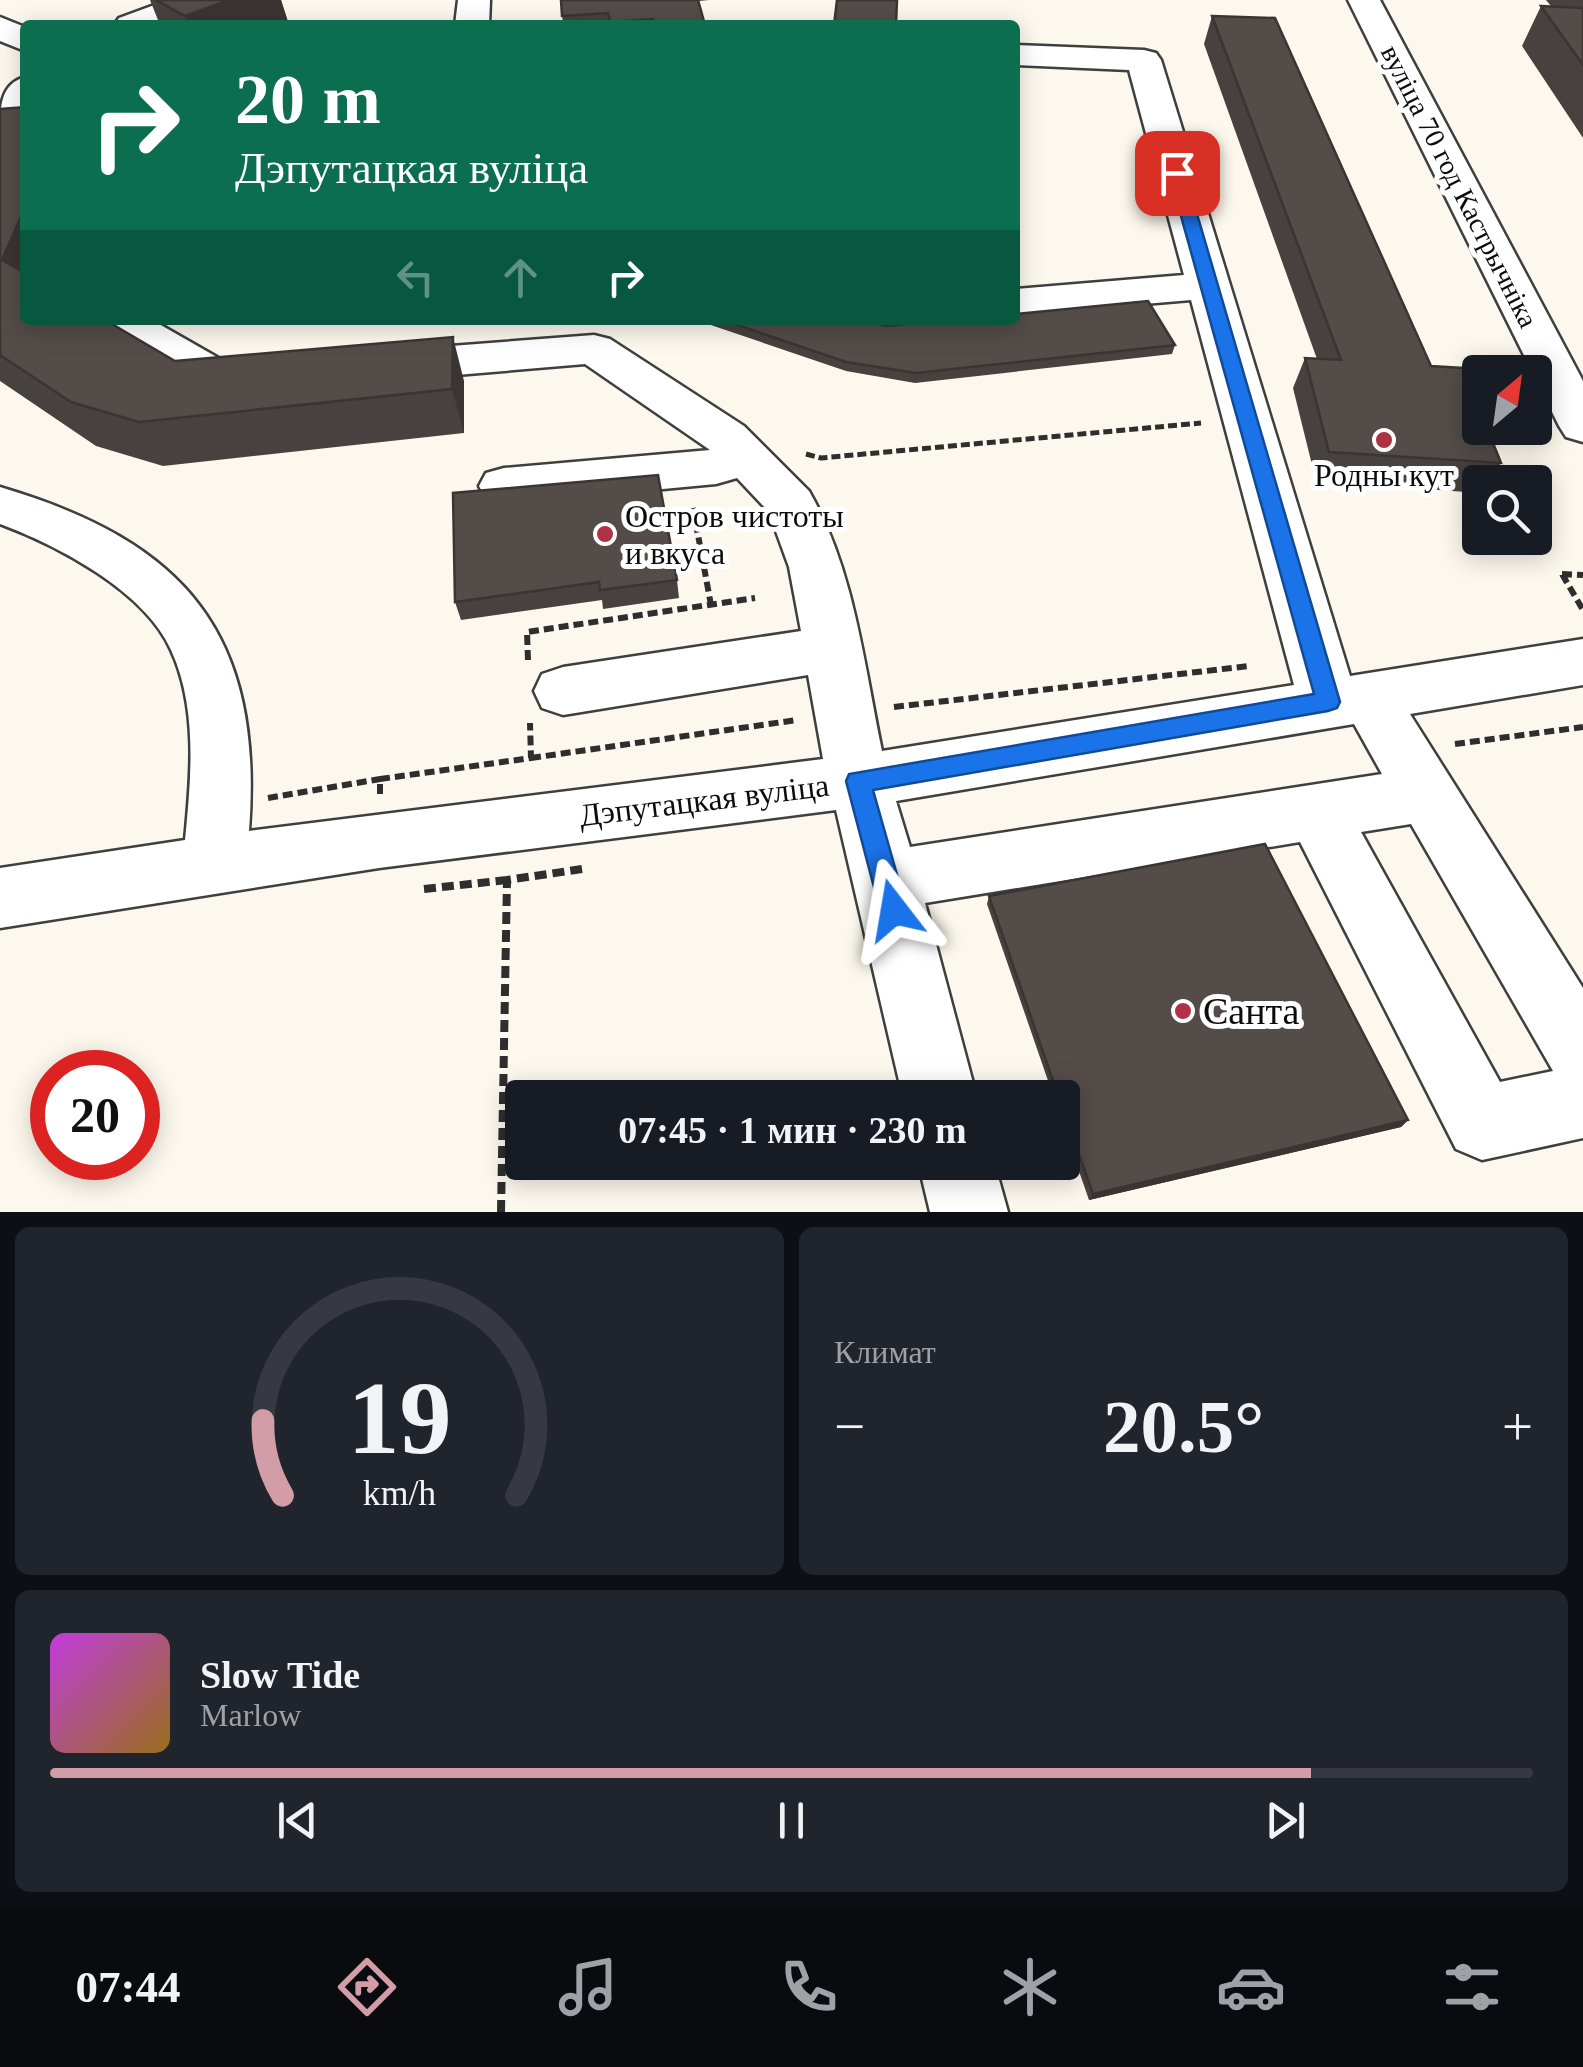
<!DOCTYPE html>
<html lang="ru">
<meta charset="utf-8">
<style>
body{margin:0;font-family:Georgia,serif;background:#20242c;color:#f1f3f6;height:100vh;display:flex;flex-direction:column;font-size:38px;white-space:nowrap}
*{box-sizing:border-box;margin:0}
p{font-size:32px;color:#9ea1a6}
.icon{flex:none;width:55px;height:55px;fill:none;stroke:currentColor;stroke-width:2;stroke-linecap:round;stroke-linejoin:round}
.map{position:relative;height:1212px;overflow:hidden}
.side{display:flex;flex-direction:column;gap:15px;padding:15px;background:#0d0f14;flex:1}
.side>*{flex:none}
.top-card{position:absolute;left:20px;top:20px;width:1000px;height:305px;border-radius:10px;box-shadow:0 5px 25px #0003;background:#0b6e4f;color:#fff;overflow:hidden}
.needle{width:65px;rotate:29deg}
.controls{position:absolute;left:1462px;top:355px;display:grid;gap:20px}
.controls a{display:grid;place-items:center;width:90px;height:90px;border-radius:10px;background:#171b24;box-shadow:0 5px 25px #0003;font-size:50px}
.speed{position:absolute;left:30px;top:1050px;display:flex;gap:20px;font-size:50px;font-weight:700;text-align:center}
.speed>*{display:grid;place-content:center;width:130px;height:130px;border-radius:50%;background:#171b24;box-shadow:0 5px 25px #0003;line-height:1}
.speed .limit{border:15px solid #d22;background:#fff;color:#111}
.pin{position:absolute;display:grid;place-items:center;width:85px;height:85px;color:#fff;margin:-42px;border-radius:20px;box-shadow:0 5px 15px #0006}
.me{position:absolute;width:110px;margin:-55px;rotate:346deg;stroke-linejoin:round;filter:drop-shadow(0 0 8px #0008)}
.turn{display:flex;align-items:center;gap:35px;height:210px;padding:0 50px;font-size:45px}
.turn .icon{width:130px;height:130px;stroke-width:2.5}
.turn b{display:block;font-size:70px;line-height:85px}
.lanes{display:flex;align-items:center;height:95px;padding:0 50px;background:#0003;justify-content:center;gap:50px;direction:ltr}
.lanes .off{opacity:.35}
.big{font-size:75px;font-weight:700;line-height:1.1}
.side .widget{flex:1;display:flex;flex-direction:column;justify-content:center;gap:15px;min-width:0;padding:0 35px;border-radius:15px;background:#20242c}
.side .dial{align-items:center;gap:0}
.dial svg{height:260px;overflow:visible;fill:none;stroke:#363941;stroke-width:7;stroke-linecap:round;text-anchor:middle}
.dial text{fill:#f1f3f6;stroke:none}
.song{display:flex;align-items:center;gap:30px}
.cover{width:120px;height:120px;border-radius:15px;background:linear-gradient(135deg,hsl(290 70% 55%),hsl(40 70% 35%))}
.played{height:10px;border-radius:5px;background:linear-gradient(90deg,#d29da6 85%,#363941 85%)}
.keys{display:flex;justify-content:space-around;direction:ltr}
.heat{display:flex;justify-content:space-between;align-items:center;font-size:55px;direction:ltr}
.side .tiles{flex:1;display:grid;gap:15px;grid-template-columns:1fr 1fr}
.widget:last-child{grid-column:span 2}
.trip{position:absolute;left:505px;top:1080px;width:575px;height:100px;border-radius:10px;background:#171b24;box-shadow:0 5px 25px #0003;font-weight:700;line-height:100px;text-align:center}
.menu{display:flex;height:160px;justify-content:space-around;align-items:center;background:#090b0e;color:#9ea1a6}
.menu .icon{width:70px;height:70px}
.menu .on{color:#d29da6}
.menu b{font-size:45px;color:#f1f3f6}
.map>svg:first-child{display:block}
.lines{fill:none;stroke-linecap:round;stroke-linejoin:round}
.minor-casing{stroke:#3f3f3f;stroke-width:5}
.path-far2{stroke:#2e2e2e;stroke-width:5;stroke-dasharray:9 4;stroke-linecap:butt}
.path-far1{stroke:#2e2e2e;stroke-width:6;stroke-dasharray:10 5;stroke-linecap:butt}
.path{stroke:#2e2e2e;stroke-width:8;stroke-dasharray:12 6;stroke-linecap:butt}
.minor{fill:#fff;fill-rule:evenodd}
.wall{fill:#47413f}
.shaded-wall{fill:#3a3533}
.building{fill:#534c49;stroke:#3a3533;stroke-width:2.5}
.route{fill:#1a73e8;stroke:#114b97;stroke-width:2.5}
.poi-dot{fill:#ad3344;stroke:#fff;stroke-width:4}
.labels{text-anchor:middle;stroke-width:10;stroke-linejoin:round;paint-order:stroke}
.far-street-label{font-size:28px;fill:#0c0c0c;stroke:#fff}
.poi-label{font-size:32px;fill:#0c0c0c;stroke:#fff}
.street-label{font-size:32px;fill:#0c0c0c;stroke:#fff}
.near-poi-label{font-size:38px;fill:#0c0c0c;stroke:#fff;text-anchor:start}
</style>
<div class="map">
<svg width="1583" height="1212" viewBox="0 0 1583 1212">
<rect width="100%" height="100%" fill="#fdf8ed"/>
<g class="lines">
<g class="minor-casing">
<path id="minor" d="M 168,0 L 214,0 L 209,7 L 161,25 L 114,25 L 119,18 Z
M 458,0 L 490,0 L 489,25 L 455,25 Z
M 1348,0 L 1380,0 L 1583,381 L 1583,442 L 1566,437 L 1559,426 Z
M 0,17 L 25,27 L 25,51 L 0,41 Z
M 1015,45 L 1144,50 L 1156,53 L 1161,60 L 1350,676 L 1583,639 L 1583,685 L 1410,714 L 1583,988 L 1583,1138 L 1482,1160 L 1456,1149 L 1300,842 L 925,903 L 977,1098 L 903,1098 L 836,810 L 379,868 L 0,928 L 0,868 L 185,840 C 191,779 198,708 171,650 C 145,591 57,545 0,524 L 0,487 C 186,542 264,634 249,831 L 823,759 L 808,675 L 563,715 L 542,708 L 534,691 L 542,674 L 563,667 L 801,631 L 789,567 L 769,512 L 737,478 L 716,484 L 504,504 L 486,499 L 479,486 L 486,473 L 504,468 L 710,450 L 585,364 L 385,381 L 369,376 L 362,366 L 369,356 L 385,351 L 594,335 L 610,339 L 744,426 L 809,491 C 854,569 864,664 882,751 L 1294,685 L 1191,300 L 1015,315 L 1015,289 L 1184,275 L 1129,70 L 1015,65 ZM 1354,724 L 1382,774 L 910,847 L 896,801 ZM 1411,824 L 1553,1071 L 1500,1082 L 1361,832 Z
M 25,77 C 25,102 28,125 0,132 C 0,108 0,84 25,77 Z
M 97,320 L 152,320 L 229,364 L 254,362 L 270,366 L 277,377 L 270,388 C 248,393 228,397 206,391 L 103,330 Z
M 918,1162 L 994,1162 L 1008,1212 L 930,1212 Z"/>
</g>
<path class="path-far2" d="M 806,454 L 821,458 L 1201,423"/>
<path class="path-far1" d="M 693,508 L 711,605
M 1562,574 L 1583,610
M 1562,574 L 1583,575
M 528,660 L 527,632 L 755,598
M 894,707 L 1249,666
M 1455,744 L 1583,727
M 531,758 L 797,720
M 380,794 L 380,779 L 531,758 L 530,723
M 268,798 L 380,779"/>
<path class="path" d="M 424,889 L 507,880
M 501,1212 L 507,880 L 582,869"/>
<use href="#minor" class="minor"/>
</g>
<path class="wall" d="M 150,0 L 281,0 L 288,22 L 281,25 L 160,25 Z
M 561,0 L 709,0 L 699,1 L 705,25 L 563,25 Z
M 1546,0 L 1583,0 L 1583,138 L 1522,46 L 1541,6 L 1551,6 Z
M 1212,16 L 1431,366 L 1501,463 L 1489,482 L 1480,482 L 1480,493 L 1316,481 L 1293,388 L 1305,358 L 1317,359 L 1204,44 Z
M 0,109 L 25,320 L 175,361 L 464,381 L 464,433 L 163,466 L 96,446 L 0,381 Z
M 696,320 L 868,320 L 886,326 L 1175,345 L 1172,354 L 915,383 L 846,371 Z
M 453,493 L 677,580 L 679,598 L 603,609 L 602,600 L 461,620 L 455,602 Z
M 989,896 L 1408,1120 L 1401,1127 L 1089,1200 L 1062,1122 L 1062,1098 L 1054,1098 L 987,904 Z"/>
<path class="shaded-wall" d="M 229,0 L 281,0 L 288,22 L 281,25 L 188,25 L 185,16 Z
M 25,207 L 25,299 L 2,260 Z
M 453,337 L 464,381 L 464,433 L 452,389 Z
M 1408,1120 L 1401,1127 L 1089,1200 L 1093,1194 Z"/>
<path class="building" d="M 156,0 L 229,0 L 185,16 Z
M 561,0 L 698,0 L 705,25 L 654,25 L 653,19 L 610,22 L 608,13 L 562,16 Z
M 837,0 L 897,0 L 896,25 L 834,25 Z
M 1541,6 L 1583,8 L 1583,65 Z
M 1212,16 L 1275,18 L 1431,366 L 1463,368 L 1480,411 L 1480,428 L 1487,428 L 1501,463 L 1329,452 L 1305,358 L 1341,360 Z
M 25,107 L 25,207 L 2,260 L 25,273 L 25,320 L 105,320 L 175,361 L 453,337 L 452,389 L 139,422 L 71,402 L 0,355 L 0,109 Z
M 1148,301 L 1175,345 L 916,373 L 846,362 L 723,320 L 868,320 L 886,326 L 949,320 L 1015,320 L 1015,314 Z
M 658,475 L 677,580 L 600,590 L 599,582 L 455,602 L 453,493 Z
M 1265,844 L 1408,1120 L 1093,1194 L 1062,1107 L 1062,1098 L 1059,1098 L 989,896 Z"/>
<path class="route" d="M 1177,168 L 1185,173 L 1340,702 L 1337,708 L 1328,711 L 873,790 L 907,910 L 903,919 L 894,922 L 884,919 L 880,910 L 846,781 L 849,774 L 1314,694 L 1169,173 Z"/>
<g class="poi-dot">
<circle cx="1384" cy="440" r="10"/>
<circle cx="605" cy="534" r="10"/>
<circle cx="1183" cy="1011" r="10"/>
</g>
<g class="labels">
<g class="far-street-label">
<text transform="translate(1460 186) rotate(63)" y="10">вуліца 70 год Кастрычніка</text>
</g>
<g class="poi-label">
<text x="1384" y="486">Родны кут</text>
<text x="625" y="527" text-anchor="start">Остров чистоты<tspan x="625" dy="37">и вкуса</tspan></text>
</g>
<g class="street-label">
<text transform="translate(704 800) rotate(-7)" y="11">Дэпутацкая вуліца</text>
</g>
<g class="near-poi-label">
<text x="1203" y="1024">Санта</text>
</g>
</g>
</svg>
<div class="controls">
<a><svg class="needle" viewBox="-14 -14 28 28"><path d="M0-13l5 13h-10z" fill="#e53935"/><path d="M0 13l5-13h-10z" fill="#9ea1a6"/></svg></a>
<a><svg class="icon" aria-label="search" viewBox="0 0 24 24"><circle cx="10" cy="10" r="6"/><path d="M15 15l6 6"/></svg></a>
</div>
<div class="speed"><div class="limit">20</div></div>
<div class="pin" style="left:1177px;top:173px;background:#d93025"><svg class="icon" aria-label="arrive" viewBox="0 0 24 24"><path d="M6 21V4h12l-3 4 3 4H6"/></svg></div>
<svg class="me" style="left:894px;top:910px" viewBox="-20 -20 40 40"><path d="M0-17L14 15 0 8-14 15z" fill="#1a73e8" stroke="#fff" stroke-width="4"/></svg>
<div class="trip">07:45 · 1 мин · 230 m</div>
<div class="top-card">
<div class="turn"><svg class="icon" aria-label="right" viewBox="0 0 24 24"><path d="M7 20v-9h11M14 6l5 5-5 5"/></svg><div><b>20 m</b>Дэпутацкая вуліца</div></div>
<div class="lanes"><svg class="icon off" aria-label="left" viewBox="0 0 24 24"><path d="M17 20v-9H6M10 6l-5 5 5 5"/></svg><svg class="icon off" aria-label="ahead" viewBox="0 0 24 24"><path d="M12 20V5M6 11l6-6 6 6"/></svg><svg class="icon" aria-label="right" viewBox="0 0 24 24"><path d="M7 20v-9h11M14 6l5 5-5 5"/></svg></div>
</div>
</div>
<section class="side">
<div class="tiles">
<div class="widget dial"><svg viewBox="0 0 100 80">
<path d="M14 69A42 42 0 1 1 86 69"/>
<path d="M14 69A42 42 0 0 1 8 46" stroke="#d29da6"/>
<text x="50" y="56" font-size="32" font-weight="700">19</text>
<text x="50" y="72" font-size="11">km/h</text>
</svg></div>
<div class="widget"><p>Климат</p>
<div class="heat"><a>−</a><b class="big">20.5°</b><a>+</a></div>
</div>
<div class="widget">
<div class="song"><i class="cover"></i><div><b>Slow Tide</b><p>Marlow</p></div></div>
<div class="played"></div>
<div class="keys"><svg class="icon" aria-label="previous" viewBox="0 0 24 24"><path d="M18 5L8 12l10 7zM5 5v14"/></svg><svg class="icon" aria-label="pause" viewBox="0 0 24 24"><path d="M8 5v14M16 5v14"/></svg><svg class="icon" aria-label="next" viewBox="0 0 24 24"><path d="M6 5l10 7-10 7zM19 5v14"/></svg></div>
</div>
</div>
</section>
<nav class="menu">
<b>07:44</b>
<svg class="icon on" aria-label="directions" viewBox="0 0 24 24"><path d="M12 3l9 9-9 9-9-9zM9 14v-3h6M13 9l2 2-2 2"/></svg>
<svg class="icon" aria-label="music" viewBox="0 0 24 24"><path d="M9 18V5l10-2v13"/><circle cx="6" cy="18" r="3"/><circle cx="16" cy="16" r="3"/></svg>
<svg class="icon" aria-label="phone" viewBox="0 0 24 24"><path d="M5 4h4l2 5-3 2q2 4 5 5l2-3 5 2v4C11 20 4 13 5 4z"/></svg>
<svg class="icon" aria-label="climate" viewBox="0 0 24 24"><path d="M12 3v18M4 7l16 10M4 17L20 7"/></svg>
<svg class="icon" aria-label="car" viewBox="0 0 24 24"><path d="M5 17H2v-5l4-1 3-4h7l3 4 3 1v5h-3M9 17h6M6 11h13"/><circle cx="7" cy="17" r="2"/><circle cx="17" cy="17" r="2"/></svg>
<svg class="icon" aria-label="filters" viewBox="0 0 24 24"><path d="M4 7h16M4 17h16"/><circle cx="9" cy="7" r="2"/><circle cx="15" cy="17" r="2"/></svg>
</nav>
